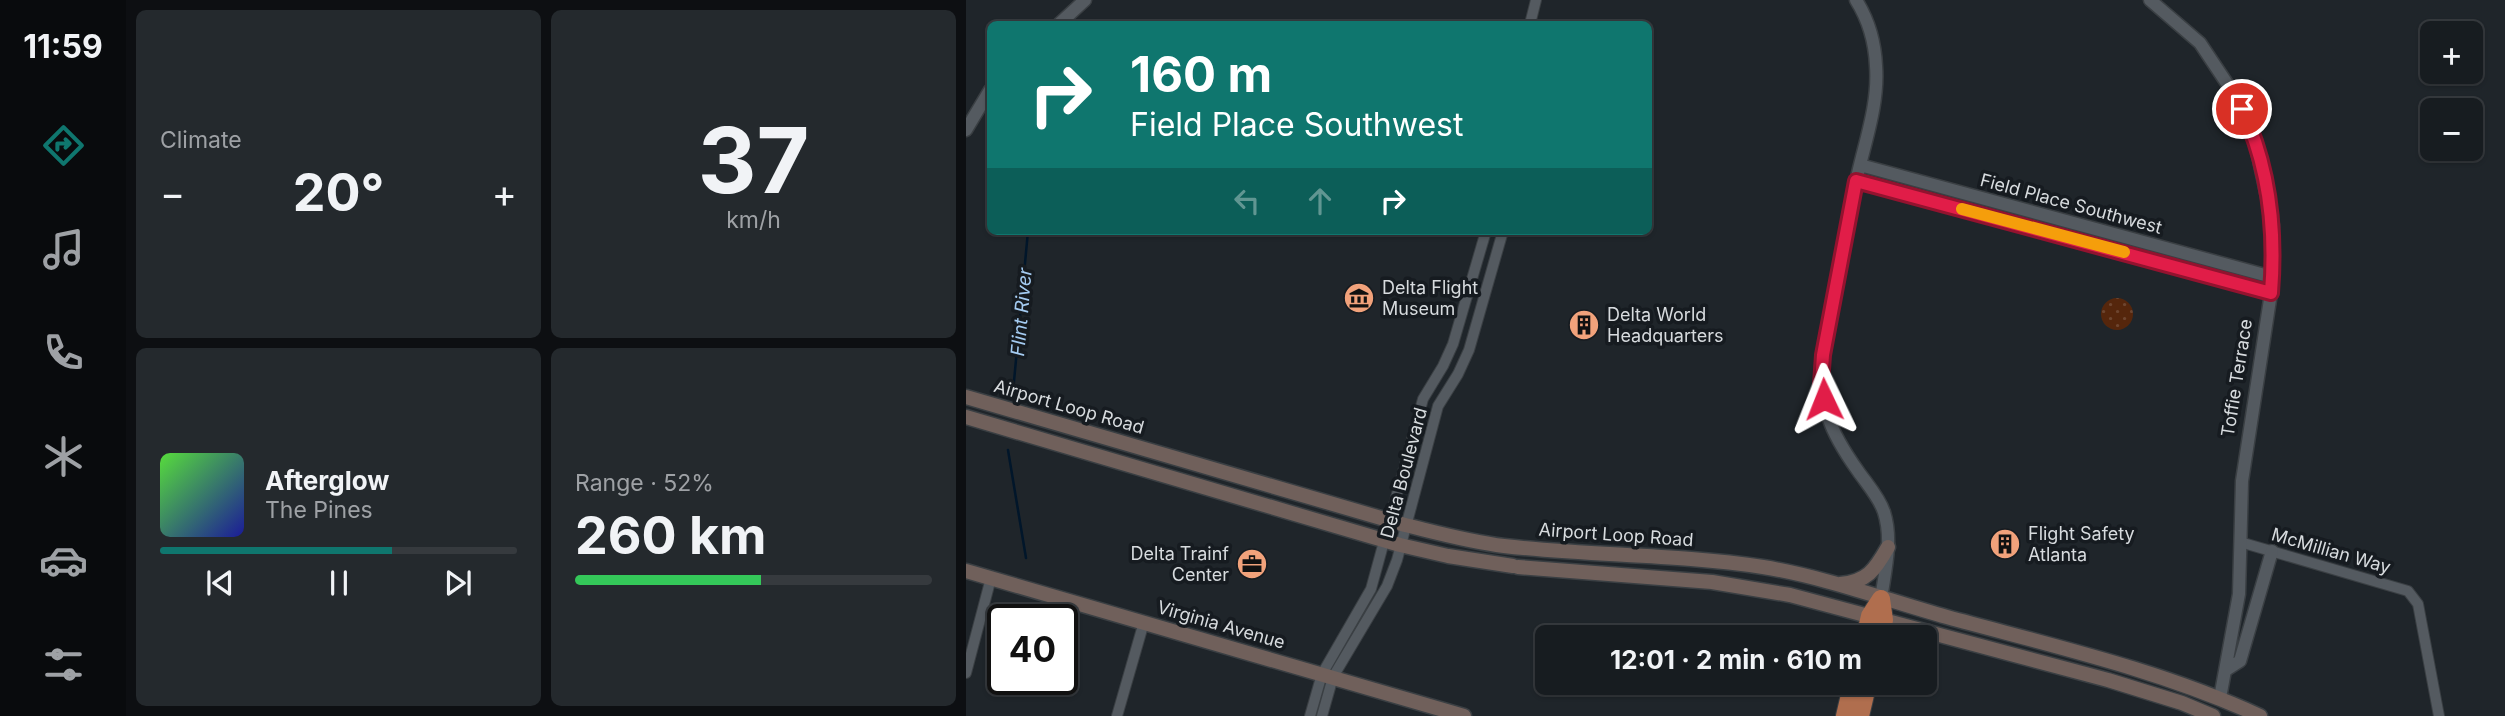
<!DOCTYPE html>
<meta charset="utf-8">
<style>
body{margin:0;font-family:Inter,sans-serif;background:#24292d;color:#f1f3f6;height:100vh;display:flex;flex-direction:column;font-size:26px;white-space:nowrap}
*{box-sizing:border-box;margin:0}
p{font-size:23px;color:#9ea1a5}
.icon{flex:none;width:38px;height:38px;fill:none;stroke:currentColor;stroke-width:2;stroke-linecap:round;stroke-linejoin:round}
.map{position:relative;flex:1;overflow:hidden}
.drawer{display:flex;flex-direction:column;gap:10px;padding:10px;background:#0d0f12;width:840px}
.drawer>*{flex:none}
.hud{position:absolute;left:21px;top:21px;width:665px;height:214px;border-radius:10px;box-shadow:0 2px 5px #0004,0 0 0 2px #363a3e;background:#0f766e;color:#fff;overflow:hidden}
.controls{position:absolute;left:1454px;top:21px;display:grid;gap:14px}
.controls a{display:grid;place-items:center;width:63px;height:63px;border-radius:10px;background:#171c20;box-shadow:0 2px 5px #0004,0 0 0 2px #363a3e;font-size:35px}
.speed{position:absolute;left:21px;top:604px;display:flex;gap:14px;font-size:35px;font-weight:700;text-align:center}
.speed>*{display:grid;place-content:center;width:91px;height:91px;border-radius:50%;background:#171c20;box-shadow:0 2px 5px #0004,0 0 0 2px #363a3e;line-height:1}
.speed .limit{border:4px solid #111;border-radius:10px;background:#fff;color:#111}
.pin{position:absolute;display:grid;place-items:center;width:60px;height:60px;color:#fff;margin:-30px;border:4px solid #fff;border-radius:50%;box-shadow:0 2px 7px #0007}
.me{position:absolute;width:77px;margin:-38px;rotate:358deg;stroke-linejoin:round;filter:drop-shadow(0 0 5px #0008)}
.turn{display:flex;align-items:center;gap:24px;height:147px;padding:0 28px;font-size:32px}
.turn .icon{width:91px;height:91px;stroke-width:2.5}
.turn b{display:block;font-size:49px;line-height:60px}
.lanes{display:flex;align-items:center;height:66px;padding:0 28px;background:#0003;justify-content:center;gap:35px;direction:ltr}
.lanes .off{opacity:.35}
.big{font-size:52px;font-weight:700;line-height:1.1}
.drawer .card{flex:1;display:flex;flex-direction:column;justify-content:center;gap:10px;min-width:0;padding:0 24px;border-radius:10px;background:#24292d}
.drawer .dial{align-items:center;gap:0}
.dial b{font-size:91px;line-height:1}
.song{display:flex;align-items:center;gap:21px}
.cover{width:84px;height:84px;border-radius:10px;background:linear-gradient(135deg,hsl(110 70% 55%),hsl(240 70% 35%))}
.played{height:7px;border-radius:4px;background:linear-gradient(90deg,#0f766e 65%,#363a3e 65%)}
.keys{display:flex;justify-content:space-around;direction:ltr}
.heat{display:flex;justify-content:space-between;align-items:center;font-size:38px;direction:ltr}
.charge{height:10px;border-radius:5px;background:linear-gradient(90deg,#34c759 52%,#363a3e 0)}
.drawer .tiles{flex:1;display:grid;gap:10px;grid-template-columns:repeat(2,1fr)}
.trip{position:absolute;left:569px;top:625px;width:402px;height:70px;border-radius:10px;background:#171c20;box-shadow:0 2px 5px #0004,0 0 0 2px #363a3e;font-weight:700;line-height:70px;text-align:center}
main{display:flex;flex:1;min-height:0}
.menu{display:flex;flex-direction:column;width:126px;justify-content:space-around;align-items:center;background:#090b0d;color:#9ea1a5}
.menu .icon{width:49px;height:49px}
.menu .active{color:#0f766e}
.menu b{font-size:32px;color:#f1f3f6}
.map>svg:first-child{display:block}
.grass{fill:url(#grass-dots)}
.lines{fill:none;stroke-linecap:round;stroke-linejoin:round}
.stream{stroke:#01162a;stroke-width:2.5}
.minor-casing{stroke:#3a3f43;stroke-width:12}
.tertiary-casing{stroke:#3a3f43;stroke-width:15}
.secondary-casing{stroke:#3a3f43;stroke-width:17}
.motorway-casing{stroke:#3a3f43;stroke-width:20}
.minor{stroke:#545a60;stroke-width:10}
.tertiary{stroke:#545a60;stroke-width:12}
.secondary{stroke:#70605b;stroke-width:14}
.motorway{stroke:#b06e4e;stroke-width:18}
.route-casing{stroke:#92132f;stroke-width:18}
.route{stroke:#e11d48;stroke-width:12}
.slow{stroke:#f59e0b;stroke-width:12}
.labels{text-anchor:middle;stroke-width:7;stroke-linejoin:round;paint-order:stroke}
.street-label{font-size:18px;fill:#d7dbde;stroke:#161b20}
.poi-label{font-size:18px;fill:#d7dbde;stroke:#161b20;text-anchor:start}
.water-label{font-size:19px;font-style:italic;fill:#a4cbf1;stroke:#161b20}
</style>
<main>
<nav class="menu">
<b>11:59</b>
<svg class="icon active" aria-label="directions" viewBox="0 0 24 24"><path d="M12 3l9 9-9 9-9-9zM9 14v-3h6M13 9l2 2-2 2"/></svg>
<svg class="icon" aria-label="music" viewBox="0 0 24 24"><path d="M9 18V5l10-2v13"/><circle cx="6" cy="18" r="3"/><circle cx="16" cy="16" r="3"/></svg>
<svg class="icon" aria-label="phone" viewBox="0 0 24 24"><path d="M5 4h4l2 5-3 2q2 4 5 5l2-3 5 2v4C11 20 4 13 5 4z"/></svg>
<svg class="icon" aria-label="climate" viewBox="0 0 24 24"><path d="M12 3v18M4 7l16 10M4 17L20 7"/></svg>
<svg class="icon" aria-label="car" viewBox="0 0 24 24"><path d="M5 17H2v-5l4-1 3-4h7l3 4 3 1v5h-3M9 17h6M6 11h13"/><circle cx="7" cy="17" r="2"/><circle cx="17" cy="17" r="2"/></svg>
<svg class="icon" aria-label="filters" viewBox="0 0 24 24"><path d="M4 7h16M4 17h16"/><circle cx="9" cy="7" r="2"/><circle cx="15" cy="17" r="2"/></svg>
</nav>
<section class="drawer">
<div class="tiles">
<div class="card"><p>Climate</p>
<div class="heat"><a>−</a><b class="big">20°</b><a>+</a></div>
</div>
<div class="card dial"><b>37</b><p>km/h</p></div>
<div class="card">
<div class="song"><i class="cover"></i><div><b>Afterglow</b><p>The Pines</p></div></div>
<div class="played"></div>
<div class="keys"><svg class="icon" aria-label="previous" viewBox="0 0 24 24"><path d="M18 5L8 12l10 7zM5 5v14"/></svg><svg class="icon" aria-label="pause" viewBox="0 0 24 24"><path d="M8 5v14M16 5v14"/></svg><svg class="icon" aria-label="next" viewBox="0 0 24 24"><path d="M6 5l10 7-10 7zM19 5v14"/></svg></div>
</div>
<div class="card"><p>Range · 52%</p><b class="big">260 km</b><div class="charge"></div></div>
</div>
</section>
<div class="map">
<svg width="1539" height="716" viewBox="0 0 1539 716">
<defs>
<pattern id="grass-dots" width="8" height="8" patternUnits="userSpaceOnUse" patternTransform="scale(1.75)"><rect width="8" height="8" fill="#55260c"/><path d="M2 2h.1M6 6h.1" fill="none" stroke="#6d452f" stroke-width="1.8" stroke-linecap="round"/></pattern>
</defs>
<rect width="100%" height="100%" fill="#1f252a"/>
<path class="grass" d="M1135 314a16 16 0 1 1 32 0a16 16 0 1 1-32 0Z"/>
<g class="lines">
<path class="stream" d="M 47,392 L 62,231
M 42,450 L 60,558"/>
<g class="minor-casing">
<path id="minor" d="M 564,24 L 570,0
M 1274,542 L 1442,591 L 1452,604 L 1473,716
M 0,673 L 25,578
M 151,716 L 178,622
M 344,716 L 356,674 L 405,589 L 457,399 L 477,366 L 487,344 L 520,231
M 356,716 L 367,677 L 421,586 L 431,560 L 472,406 L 492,374 L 503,350 L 537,231"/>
</g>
<g class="tertiary-casing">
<path id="tertiary" d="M 890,0 C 902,19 909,43 910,66 C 913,105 898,144 890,182 C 878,239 868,297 857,355 C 854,407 862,429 892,471 C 901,484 913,497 918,512 C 927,540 919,571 915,599
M 1184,0 L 1234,43 L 1268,94 L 1288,137 L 1307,225 L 1305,293 L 1276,481 L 1273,594 L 1254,698
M 93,24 L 119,0
M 0,130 L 24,90
M 894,165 L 1306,277
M 890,181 L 1305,293
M 1260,670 L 1274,661 L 1306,551"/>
</g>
<g class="secondary-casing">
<path id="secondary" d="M 0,397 L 439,525 C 472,533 504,542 538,546 C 624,556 711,554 797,567 C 859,577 920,600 981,617 C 1087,646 1194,670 1294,716
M 0,417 L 434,545 L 482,556 L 547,566
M 552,567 L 746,582 L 824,595 L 1142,680 L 1216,703 L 1247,716
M 0,571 L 498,716
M 874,584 C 901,582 909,570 922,547"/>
</g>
<g class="motorway-casing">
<path id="motorway" d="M 899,637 L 904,616 L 915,599
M 913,637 L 918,620 L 915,599
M 879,716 L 887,682
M 894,716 L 902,682"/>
</g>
<use href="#minor" class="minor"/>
<use href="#tertiary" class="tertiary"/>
<use href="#secondary" class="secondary"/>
<use href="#motorway" class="motorway"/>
</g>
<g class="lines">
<g class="route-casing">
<path id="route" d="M 858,399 L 855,384 L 857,355 L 890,181 L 1305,293 C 1310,230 1303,166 1276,109"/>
</g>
<use href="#route" class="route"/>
<path class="slow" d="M 996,209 L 1158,252"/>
</g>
<defs>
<g id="museum-disc" transform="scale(1.575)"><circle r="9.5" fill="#f1a27b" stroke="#161b20"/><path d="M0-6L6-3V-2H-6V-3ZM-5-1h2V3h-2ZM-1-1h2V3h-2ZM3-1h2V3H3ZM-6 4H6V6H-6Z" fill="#111"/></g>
<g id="building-disc" transform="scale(1.575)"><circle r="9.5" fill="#f1a27b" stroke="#161b20"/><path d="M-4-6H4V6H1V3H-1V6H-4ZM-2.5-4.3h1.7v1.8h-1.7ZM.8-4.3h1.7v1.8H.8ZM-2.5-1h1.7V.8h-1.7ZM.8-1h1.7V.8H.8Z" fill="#111"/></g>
<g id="office-disc" transform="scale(1.575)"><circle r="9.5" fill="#f1a27b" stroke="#161b20"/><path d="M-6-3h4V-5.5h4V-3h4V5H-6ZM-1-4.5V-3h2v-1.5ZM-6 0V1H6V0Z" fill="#111"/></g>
</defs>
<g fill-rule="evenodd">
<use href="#museum-disc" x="393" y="298"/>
<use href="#building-disc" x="618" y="325"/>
<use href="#building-disc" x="1039" y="544"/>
<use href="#office-disc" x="286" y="564"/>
</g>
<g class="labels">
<g class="street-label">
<text transform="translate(1105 204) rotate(15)" y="6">Field Place Southwest</text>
<text transform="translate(1271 378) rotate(-81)" y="6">Toffie Terrace</text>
<text transform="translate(103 407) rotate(16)" y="6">Airport Loop Road</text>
<text transform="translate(438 473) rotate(-75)" y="6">Delta Boulevard</text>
<text transform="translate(650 535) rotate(4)" y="6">Airport Loop Road</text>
<text transform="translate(1365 551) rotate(16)" y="6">McMillian Way</text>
<text transform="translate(255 625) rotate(16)" y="6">Virginia Avenue</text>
</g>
<g class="poi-label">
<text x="416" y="294">Delta Flight<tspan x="416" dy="21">Museum</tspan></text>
<text x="641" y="321">Delta World<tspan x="641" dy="21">Headquarters</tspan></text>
<text x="1062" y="540">Flight Safety<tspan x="1062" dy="21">Atlanta</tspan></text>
<text x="263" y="560" text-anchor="end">Delta Trainf<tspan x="263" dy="21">Center</tspan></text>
</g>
<g class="water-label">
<text transform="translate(55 312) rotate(-85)" y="7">Flint River</text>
</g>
</g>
</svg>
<div class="controls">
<a>+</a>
<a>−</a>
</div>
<div class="speed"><div class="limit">40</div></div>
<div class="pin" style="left:1276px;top:109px;background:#d93025"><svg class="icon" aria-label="arrive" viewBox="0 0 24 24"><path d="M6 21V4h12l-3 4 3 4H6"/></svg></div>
<svg class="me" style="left:858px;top:399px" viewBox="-20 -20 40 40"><path d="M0-17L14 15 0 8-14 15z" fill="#e11d48" stroke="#fff" stroke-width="4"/></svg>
<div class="trip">12:01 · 2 min · 610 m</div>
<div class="hud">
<div class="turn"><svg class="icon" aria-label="right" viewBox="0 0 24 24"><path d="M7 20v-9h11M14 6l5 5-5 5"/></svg><div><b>160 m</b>Field Place Southwest</div></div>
<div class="lanes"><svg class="icon off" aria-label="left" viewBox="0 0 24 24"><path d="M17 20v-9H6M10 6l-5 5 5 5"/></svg><svg class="icon off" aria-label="ahead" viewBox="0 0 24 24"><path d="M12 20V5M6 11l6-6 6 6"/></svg><svg class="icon" aria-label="right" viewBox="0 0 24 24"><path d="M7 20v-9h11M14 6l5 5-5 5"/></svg></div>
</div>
</div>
</main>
